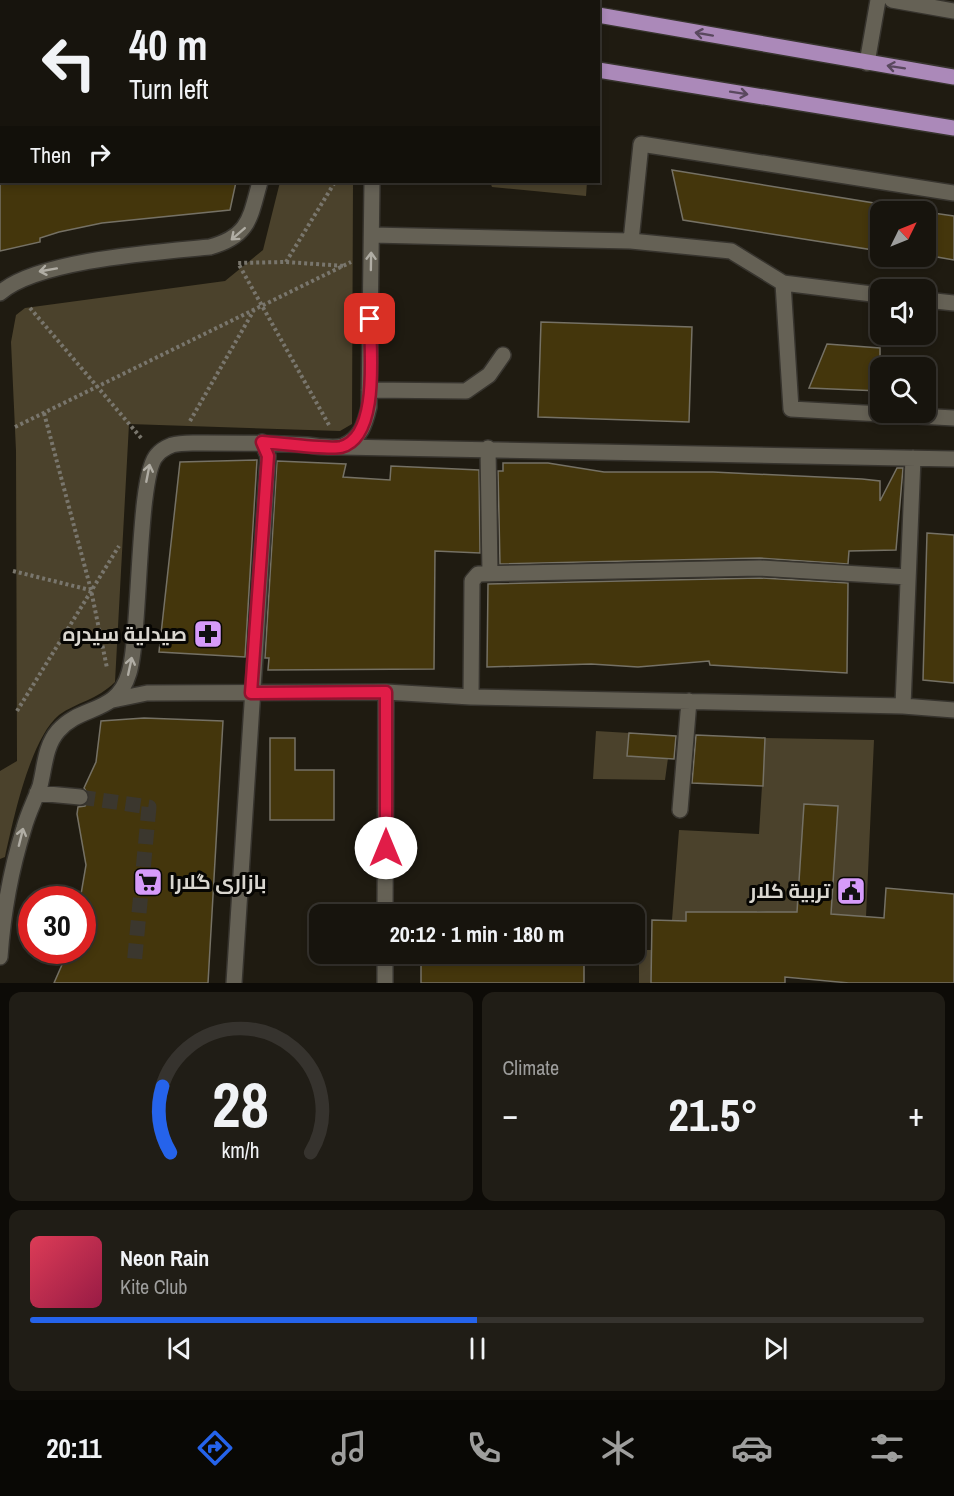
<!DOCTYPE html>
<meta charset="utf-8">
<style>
body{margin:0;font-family:"Archivo Narrow",Cairo,sans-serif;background:#201d16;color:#f1f3f6;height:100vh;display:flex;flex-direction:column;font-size:22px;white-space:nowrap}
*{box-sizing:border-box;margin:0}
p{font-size:20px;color:#9e9e9d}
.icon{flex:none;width:33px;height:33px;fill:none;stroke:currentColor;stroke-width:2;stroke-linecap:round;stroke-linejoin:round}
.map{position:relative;height:983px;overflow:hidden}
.details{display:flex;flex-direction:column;gap:9px;padding:9px;background:#0d0b07;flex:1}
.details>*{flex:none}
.hud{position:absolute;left:0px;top:0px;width:600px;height:183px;box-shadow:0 3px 9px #0003,0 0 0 2px #36332e;background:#17140d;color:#f1f3f6;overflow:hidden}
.needle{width:39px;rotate:47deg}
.controls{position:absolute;left:870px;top:201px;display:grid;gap:12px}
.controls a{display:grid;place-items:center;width:66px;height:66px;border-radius:12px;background:#17140d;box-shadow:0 3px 9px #0003,0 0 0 2px #36332e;font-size:30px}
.speed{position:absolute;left:18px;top:886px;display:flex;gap:12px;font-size:30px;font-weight:700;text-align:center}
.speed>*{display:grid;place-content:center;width:78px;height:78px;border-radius:50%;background:#17140d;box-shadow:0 3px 9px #0003,0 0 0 2px #36332e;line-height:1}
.speed .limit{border:9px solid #d22;background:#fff;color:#111}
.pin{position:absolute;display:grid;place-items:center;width:51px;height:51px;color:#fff;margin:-26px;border-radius:12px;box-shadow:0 3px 9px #0006}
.me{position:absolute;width:66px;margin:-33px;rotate:0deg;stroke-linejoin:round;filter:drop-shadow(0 0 4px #0008)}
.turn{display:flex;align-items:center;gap:21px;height:126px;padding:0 30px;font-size:27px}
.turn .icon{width:78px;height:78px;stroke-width:2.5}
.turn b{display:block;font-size:42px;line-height:51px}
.then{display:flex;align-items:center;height:57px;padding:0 30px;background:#0003;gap:12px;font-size:22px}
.big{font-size:45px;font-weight:700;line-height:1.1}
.details .widget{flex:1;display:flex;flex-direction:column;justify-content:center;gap:9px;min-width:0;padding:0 21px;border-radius:12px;background:#201d16}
.details .dial{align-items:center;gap:0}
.dial svg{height:156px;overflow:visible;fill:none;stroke:#36332e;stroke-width:7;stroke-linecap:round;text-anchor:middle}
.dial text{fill:#f1f3f6;stroke:none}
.song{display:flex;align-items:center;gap:18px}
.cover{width:72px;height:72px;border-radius:9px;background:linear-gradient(135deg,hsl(350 70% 55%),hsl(340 70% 35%))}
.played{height:6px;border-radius:3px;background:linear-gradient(90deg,#2563eb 50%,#36332e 50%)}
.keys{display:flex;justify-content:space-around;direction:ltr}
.heat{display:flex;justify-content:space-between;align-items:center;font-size:33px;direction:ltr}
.details .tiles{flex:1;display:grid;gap:9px;grid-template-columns:1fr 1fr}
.widget:last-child{grid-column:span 2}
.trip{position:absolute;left:309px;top:904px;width:336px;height:60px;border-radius:12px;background:#17140d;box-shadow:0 3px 9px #0003,0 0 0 2px #36332e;font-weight:700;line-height:60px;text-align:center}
.tabs{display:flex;height:96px;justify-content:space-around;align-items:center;background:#090805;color:#9e9e9d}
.tabs .icon{width:42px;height:42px}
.tabs .current{color:#2563eb}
.tabs b{font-size:27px;color:#f1f3f6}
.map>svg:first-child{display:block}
.green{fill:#4b422c}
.building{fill:#44360c;stroke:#757165;stroke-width:1.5}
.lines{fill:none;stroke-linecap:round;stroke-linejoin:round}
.minor-tunnel{stroke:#3b372e;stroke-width:15;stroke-dasharray:15 8;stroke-linecap:butt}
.minor-casing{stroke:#37342e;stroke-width:18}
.major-casing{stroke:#37342e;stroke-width:18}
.path{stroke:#79766d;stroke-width:4;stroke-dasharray:3 3;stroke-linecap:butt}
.minor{stroke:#656155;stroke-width:15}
.major{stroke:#ab89b9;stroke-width:15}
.oneway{stroke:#59485e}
.oneway2{stroke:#b0ada4}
.route-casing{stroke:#92132f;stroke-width:15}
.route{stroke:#e11d48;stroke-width:10}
.labels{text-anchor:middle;stroke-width:6;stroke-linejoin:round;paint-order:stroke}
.poi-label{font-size:20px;font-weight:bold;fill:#d9d6cf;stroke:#070603;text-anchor:end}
</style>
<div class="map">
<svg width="954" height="983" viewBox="0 0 954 983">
<rect width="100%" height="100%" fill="#1f1b11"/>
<path class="green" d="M 280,182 L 353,182 L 352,424 L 340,431 L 129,424 L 115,682 C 97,700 77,702 59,715 C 30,739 13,821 5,857 L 0,859 L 0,771 L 17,761 L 16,451 L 11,342 L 16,315 L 25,308 L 225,281 L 263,250 Z
M 490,182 L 587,182 L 586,196 L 492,187 Z
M 596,731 L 629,733 L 627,756 L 668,758 L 665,780 L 593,779 Z
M 765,738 L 874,740 L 866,917 L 831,914 L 838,807 L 805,804 L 797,915 L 757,911 L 756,927 L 686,912 L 686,921 L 672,920 L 679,830 L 759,834 Z
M 639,950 L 651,950 L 651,983 L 639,983 Z"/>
<path class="building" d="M 672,170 L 880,204 L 880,251 L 683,220 Z
M 0,182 L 236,182 L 230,210 L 102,223 L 59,232 L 40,238 L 40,242 L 0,251 Z
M 926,212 L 954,216 L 954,260 L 926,255 Z
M 541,322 L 692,327 L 689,422 L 538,417 Z
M 827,344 L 880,348 L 880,391 L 809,388 Z
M 257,460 L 245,657 L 159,652 L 180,462 Z
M 277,461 L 346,464 L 343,477 L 390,480 L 391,466 L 479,470 L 480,553 L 435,551 L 434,669 L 268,670 L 269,658 L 265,658 Z
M 503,463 L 548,463 L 604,472 L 713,472 L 862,479 L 880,481 L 880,501 L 897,468 L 903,468 L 896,550 L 849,551 L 848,564 L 760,558 L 500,564 L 498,471 L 503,471 Z
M 927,533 L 954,535 L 954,683 L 923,680 Z
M 760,578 L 848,583 L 847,673 L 710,665 L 709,661 L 638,667 L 591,664 L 487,667 L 488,584 Z
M 144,718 L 223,721 L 208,983 L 54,983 L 68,951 L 82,951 L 80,900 L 86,865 L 77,814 L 78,807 L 85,806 L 90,798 L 84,788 L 96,762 L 101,721 Z
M 629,733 L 676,736 L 674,759 L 627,756 Z
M 696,735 L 765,738 L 763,786 L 692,783 Z
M 270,738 L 295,738 L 295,770 L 334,770 L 334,820 L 270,820 Z
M 804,804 L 838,806 L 831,914 L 884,918 L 886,888 L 954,894 L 954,983 L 849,983 L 785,977 L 785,983 L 651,983 L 652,920 L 686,921 L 686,912 L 797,912 Z
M 421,954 L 584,954 L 584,983 L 421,983 Z"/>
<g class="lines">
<path class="minor-tunnel" d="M 80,797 L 149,807 L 134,966"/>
<g class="minor-casing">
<path id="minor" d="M 892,0 L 954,11
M 867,63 L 878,0
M 0,95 L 2,95
M 372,235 L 631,241 L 731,251 L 783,283 L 880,295
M 631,241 L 641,144 L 954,193
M 783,283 L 791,409 L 954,418
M 0,293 C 37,260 158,252 210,247 C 250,236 250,217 260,182
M 926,300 L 954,303
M 369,390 L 466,391 L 489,375 L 503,355
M 341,447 L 954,459
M 488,448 L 490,573
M 471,697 L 472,581 L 478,574 L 760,568 L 908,577
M 113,700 L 147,693 L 386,692 L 471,697 L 903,706 L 954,710
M 903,706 L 913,458
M 37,793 L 80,797
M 680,810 L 689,701
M 385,915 L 386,692
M 0,957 C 3,914 11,869 24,828 C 28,813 35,800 40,786 C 45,766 45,746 58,731 C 81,704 117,715 129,673 C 141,633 137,474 157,455 C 160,451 167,447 172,445 C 181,442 193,443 203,443 C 238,443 272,443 307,445 C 317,446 334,449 343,446 C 361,438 365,424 369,407 L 372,182
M 234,983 L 268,456 L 262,442
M 385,983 L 385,954"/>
</g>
<g class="major-casing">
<path id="major" d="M 302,0 L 302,2
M 513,0 L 522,2
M 598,15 L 954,77
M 598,70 L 954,128"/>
</g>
<path class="path" d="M 286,262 L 335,182
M 30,308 L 142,439
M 44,413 L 91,590 L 107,668
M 190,421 L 254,310
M 329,425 L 238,263 L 286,262 L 345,266
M 15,427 L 351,262
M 13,571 L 90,590
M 17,711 L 119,546"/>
<use href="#minor" class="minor"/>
<use href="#major" class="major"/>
</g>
<defs><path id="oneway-shaft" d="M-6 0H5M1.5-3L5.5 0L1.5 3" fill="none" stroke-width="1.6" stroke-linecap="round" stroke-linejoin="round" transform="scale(1.5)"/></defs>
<g class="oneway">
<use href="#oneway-shaft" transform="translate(704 34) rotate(-170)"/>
<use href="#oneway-shaft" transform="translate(896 67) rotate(-171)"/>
<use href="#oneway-shaft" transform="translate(739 93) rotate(9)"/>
</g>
<g class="oneway2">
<use href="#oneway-shaft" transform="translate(238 234) rotate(139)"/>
<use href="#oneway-shaft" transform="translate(371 261) rotate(-89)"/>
<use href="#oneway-shaft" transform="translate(48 270) rotate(170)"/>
<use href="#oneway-shaft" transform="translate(148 473) rotate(-79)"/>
<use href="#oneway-shaft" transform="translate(130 666) rotate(-78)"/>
<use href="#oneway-shaft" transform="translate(21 837) rotate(-76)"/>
</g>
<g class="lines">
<g class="route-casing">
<path id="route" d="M 370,319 C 370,350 380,437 341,447 C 328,450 279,443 262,442 L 268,456 L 251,693 L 386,692 L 386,848"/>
</g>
<use href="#route" class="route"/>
</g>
<defs>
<g id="pharmacy-square" transform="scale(1.5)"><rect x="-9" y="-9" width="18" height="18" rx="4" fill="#d69bfa" stroke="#070603"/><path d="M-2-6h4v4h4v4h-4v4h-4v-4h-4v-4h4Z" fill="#111"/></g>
<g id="supermarket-square" transform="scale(1.5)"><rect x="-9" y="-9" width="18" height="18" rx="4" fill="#d69bfa" stroke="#070603"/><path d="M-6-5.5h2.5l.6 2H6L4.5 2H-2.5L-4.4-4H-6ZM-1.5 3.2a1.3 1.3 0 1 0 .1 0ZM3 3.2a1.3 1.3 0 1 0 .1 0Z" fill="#111"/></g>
<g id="civic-square" transform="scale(1.5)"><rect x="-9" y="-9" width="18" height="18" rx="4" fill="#d69bfa" stroke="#070603"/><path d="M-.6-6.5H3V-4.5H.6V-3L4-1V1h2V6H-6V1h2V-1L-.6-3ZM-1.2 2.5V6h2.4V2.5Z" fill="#111"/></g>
</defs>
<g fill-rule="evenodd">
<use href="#pharmacy-square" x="208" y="634"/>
<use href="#supermarket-square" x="148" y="882"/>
<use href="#civic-square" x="851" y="891"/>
</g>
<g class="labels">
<g class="poi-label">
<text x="187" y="641">صيدلية سيدره</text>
<text x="169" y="889" text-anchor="start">بازاری گلارا</text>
<text x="830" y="898">تربية كلار</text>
</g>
</g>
</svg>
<div class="controls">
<a><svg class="needle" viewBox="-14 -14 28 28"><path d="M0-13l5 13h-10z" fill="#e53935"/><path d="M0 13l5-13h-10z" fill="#9e9e9d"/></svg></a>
<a><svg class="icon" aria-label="sound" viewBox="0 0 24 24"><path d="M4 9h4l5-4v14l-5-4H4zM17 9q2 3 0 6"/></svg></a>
<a><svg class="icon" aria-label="search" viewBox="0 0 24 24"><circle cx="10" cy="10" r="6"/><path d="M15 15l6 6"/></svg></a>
</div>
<div class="speed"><div class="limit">30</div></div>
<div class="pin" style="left:370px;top:319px;background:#d93025"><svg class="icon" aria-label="arrive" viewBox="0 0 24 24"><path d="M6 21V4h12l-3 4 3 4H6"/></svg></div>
<svg class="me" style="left:386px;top:848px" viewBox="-20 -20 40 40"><circle r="19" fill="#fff"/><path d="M0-13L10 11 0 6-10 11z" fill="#e11d48"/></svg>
<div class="trip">20:12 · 1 min · 180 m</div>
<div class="hud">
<div class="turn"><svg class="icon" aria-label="left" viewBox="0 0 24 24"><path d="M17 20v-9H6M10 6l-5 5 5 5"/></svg><div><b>40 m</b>Turn left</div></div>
<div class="then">Then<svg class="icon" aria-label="right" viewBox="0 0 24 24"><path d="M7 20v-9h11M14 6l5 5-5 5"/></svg></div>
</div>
</div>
<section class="details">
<div class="tiles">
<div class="widget dial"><svg viewBox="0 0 100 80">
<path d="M14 69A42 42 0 1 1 86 69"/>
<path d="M14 69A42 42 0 0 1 10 35" stroke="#2563eb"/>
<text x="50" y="56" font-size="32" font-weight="700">28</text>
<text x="50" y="72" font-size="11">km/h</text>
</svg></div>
<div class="widget"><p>Climate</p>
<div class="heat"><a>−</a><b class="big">21.5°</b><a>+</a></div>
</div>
<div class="widget">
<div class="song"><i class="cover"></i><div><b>Neon Rain</b><p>Kite Club</p></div></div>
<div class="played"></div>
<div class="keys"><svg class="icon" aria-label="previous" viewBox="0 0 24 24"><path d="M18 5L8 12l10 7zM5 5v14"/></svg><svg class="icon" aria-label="pause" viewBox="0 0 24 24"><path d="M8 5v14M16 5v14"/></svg><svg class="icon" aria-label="next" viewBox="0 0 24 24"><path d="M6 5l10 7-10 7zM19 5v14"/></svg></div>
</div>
</div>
</section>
<nav class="tabs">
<b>20:11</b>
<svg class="icon current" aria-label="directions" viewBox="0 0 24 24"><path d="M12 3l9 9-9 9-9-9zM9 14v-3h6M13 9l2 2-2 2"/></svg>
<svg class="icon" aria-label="music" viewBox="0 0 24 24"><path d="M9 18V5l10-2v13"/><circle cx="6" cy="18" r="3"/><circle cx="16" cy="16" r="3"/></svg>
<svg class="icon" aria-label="phone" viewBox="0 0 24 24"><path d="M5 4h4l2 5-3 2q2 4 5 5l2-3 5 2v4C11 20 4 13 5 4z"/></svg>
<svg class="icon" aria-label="climate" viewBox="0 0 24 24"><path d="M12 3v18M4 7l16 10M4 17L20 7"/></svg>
<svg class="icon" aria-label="car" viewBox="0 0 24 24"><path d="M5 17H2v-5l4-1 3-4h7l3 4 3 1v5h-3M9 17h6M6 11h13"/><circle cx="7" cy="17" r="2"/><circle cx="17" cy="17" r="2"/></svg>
<svg class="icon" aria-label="filters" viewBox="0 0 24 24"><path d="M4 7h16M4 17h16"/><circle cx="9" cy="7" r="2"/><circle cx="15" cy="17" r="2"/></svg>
</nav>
